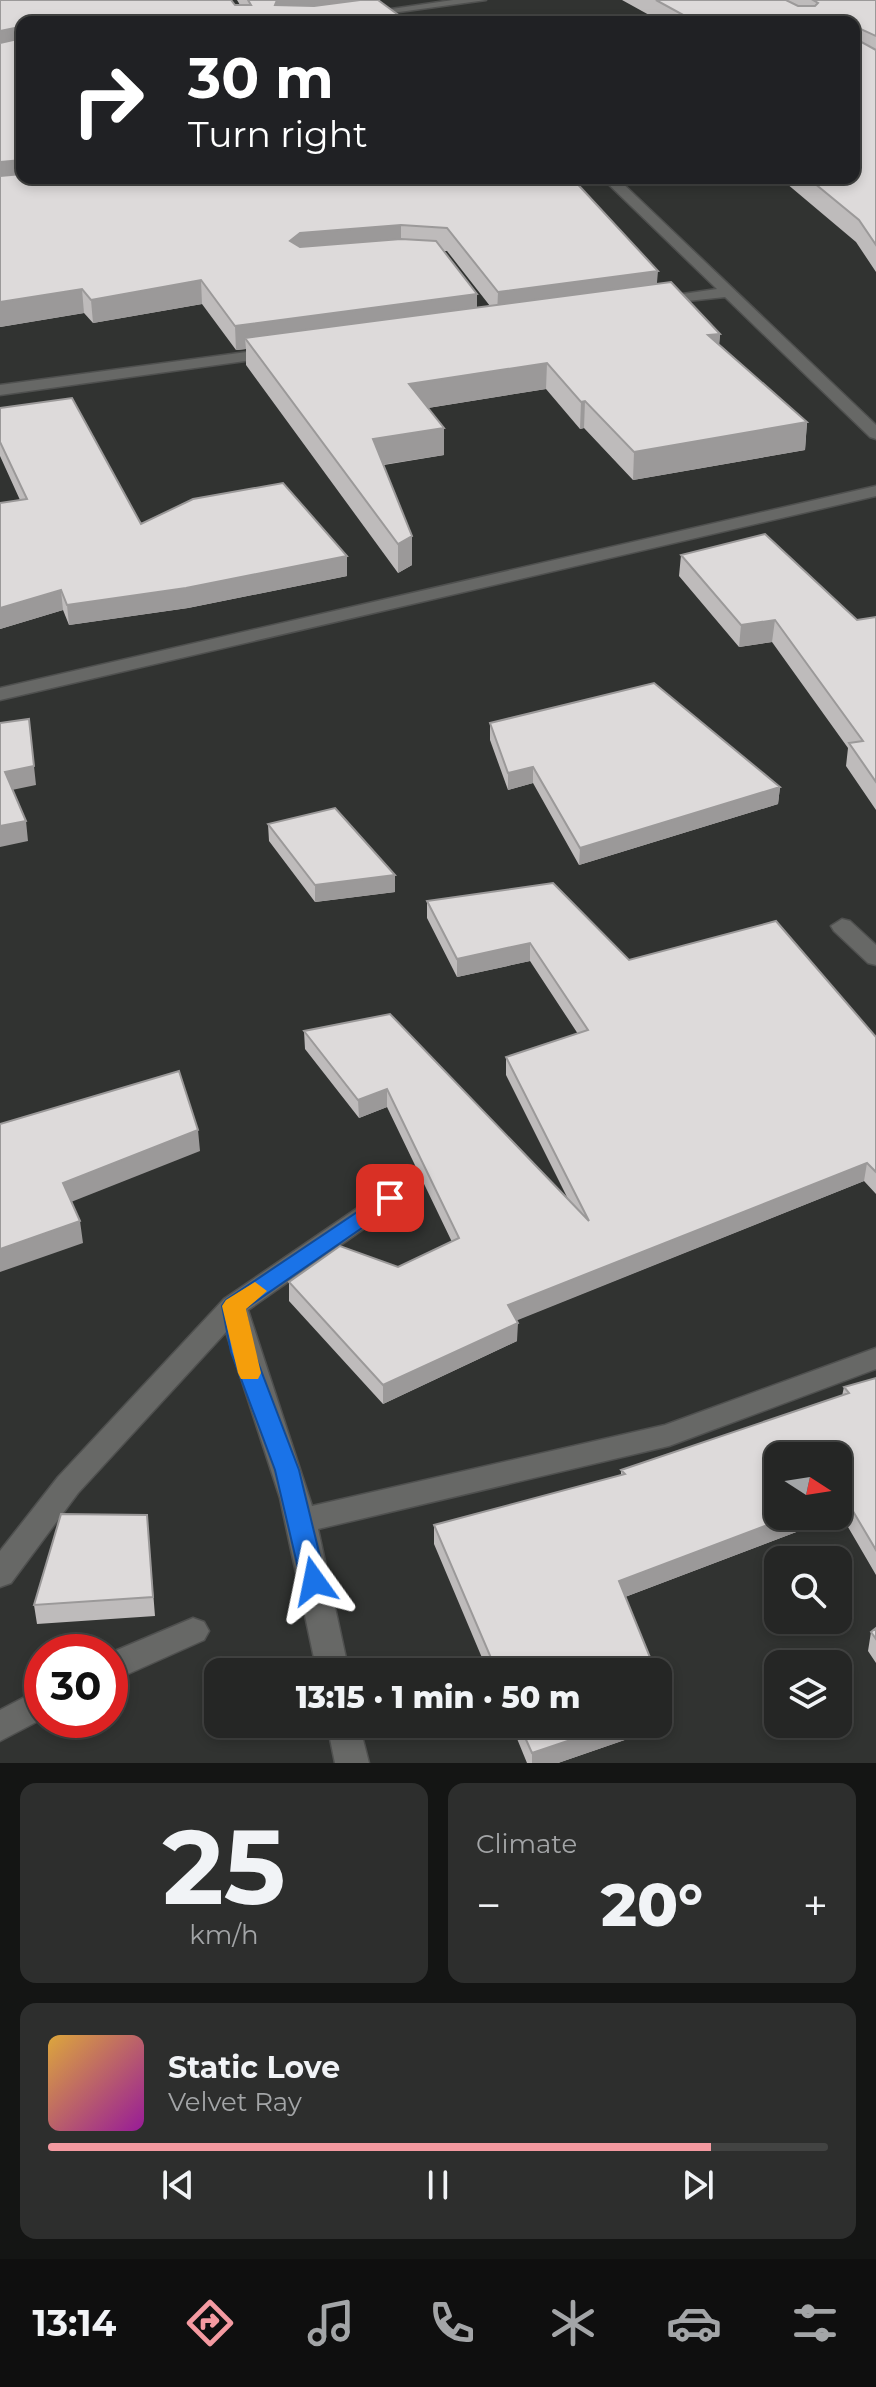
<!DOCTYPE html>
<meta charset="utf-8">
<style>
body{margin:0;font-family:Montserrat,sans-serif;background:#2d2e2d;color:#f1f3f6;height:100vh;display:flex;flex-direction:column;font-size:30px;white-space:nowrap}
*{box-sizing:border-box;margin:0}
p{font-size:26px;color:#a3a5a7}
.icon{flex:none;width:44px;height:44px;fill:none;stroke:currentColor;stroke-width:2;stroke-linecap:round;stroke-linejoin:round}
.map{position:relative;height:1763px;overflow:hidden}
.side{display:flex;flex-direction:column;gap:20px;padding:20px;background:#141514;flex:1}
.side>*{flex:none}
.hud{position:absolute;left:16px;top:16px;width:844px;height:168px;border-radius:16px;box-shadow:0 4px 12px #0003,0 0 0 2px #424342;background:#202124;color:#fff;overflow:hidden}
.needle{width:52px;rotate:102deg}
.fabs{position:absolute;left:764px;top:1442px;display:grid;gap:16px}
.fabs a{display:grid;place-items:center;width:88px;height:88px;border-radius:16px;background:#252625;box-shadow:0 4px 12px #0003,0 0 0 2px #424342;font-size:40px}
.speed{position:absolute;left:24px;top:1634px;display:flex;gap:16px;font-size:40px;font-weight:700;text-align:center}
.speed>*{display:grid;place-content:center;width:104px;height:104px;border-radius:50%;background:#252625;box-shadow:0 4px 12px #0003,0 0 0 2px #424342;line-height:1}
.speed .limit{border:12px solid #d22;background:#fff;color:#111}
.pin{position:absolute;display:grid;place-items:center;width:68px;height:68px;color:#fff;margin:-34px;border-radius:16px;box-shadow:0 4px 12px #0006}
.me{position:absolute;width:88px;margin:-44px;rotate:348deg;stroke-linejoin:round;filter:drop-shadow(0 0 6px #0008)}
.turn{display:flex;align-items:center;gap:28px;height:168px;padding:0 40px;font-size:36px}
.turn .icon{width:104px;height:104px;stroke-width:2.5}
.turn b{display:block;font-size:56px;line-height:68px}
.big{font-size:60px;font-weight:800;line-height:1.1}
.side .tile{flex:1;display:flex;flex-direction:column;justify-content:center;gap:12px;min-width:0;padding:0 28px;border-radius:16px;background:#2d2e2d}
.side .dial{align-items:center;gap:0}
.dial b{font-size:104px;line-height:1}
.song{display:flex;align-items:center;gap:24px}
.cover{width:96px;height:96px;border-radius:12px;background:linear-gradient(135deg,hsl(40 70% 55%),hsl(300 70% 35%))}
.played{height:8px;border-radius:4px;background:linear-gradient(90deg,#f49aa1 85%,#424342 85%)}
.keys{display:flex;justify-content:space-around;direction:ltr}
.heat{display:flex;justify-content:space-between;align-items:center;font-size:44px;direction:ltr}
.side .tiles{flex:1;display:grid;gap:20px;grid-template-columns:1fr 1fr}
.tile:last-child{grid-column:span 2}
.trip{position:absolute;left:204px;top:1658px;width:468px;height:80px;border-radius:16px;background:#252625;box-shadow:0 4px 12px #0003,0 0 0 2px #424342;font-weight:800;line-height:80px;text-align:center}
.tabs{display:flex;height:128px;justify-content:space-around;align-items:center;background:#0f0f0f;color:#a3a5a7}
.tabs .icon{width:56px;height:56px}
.tabs .on{color:#f49aa1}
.tabs b{font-size:36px;color:#f1f3f6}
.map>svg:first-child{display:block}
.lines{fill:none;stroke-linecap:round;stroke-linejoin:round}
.service-casing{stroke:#4f504f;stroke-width:3}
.minor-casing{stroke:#4f504f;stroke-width:3}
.service{fill:#676866;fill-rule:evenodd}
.minor{fill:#676866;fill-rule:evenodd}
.wall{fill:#bebbbb;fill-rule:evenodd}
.shaded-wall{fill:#9b9999}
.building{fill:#dddada;stroke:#9b9999;stroke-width:2}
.route{fill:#1a73e8;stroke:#114b97;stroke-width:2}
.slow{fill:#f59e0b}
</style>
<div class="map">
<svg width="876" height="1763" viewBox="0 0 876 1763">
<rect width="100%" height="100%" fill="#313331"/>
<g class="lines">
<g class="service-casing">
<path id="service" d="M 842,919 L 850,921 L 876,945 L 876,965 L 868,963 L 834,931 L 831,926 Z"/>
</g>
<g class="minor-casing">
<path id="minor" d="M 453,0 L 486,0 L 363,17 L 357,14 Z
M 602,178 L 617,178 L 876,425 L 876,439 L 870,437 L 725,297 L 650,305 L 650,299 L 655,298 L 717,289 Z
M 276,348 L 281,350 L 281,356 L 0,395 L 0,385 Z
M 876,486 L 876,496 L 0,700 L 0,688 Z
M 390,1189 L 399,1192 L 403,1198 L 399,1204 L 248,1310 L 312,1506 L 665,1425 L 876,1348 L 876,1369 L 669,1446 L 318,1529 L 349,1672 L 317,1672 L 280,1498 L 226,1332 L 78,1493 L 11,1583 L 0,1587 L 0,1551 L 58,1477 L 224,1299 L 381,1192 Z
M 193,1618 L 204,1622 L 209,1631 L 204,1640 L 110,1682 L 110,1653 Z
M 42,1688 L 42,1719 L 0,1741 L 0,1710 Z
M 327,1724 L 359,1724 L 369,1763 L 335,1763 Z"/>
</g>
<use href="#service" class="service"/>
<use href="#minor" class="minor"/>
</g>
<path class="wall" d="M 0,0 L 240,5 L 237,0 L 378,0 L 22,178 L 572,178 L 657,284 L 720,334 L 719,344 L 807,422 L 805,450 L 633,480 L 584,428 L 580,429 L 546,389 L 428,408 L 444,455 L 384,465 L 412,565 L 398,573 L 246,365 L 246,349 L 236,350 L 202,304 L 93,323 L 84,313 L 0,327 ZM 444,251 L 447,251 L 490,306 L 477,308 Z
M 622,0 L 876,0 L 876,272 L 856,242 L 780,178 L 854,178 L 660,21 Z
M 0,408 L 141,524 L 347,556 L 347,576 L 188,608 L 69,625 L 63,610 L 0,629 L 0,503 L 20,500 L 0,456 Z
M 681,555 L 857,620 L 876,617 L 876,810 L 846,766 L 848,748 L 772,642 L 739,647 L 679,576 Z
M 490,723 L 780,787 L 778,804 L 579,865 L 533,783 L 508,790 L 490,740 Z
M 268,824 L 395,892 L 315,902 L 269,841 Z
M 427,901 L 629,960 L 876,1037 L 876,1194 L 864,1181 L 516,1320 L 517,1341 L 383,1404 L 289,1301 L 289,1282 L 398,1267 L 452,1242 L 387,1107 L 359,1118 L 305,1049 L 304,1031 L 568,1199 L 506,1075 L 506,1057 L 578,1034 L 530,961 L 457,977 L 427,918 Z
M 876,1378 L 876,1575 L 841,1515 L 625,1597 L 656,1672 L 488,1672 L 434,1544 L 434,1525 L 621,1475 L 621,1470 L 842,1396 L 844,1387 Z
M 147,1515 L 155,1616 L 37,1624 L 34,1605 Z
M 876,1628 L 876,1663 L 868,1651 L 871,1632 Z
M 511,1724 L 658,1724 L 668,1725 L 558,1763 L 527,1763 Z"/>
<path class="shaded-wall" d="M 277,0 L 363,0 L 363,8 L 275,5 Z
M 20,27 L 22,47 L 0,51 L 0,31 Z
M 22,160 L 22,178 L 0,184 L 0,162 Z
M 401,225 L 401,248 L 301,256 L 290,241 L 300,233 Z
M 658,271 L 656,294 L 497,315 L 498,292 Z
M 201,280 L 202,304 L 93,323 L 91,300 Z
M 82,289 L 84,313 L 0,327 L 0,302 Z
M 477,294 L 477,318 L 245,338 L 246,349 L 236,350 L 235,326 Z
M 720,334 L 718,360 L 708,335 Z
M 547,363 L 546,389 L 409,411 L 409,384 Z
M 585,401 L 584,428 L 580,429 L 581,402 Z
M 807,422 L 805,450 L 633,480 L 634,452 Z
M 444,428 L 444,455 L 374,466 L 373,439 Z
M 412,536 L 412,565 L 398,573 L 398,544 Z
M 347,556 L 347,576 L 188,608 L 69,625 L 67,605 Z
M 61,590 L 63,610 L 0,629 L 0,608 Z
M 775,620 L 772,642 L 739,647 L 741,625 Z
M 29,719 L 36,785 L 7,791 L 5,772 Z
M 533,767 L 533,783 L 508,790 L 508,773 Z
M 780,787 L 778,804 L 579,865 L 580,848 Z
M 26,821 L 28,841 L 0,847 L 0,826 Z
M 395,875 L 395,892 L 315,902 L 315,885 Z
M 530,943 L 530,961 L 457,977 L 457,959 Z
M 387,1089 L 387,1107 L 359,1118 L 358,1100 Z
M 198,1130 L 200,1151 L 66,1204 L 63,1183 Z
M 867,1163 L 864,1181 L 508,1324 L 508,1305 Z
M 80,1221 L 83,1243 L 0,1272 L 0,1249 Z
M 518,1323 L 517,1341 L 383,1404 L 383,1385 Z
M 844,1496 L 841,1515 L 617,1600 L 619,1581 L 791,1516 L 838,1516 L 838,1499 Z
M 670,1706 L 668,1725 L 558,1763 L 532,1763 L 532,1753 L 618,1724 L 658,1724 L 658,1710 Z"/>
<path class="building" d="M 0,0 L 231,0 L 235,5 L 251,5 L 248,0 L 277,0 L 275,5 L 314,6 L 360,0 L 378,0 L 408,22 L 22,22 L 22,37 L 20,27 L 0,31 Z
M 656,0 L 786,0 L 798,6 L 815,6 L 818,3 L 813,0 L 876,0 L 876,36 L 854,26 L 854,22 L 656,22 L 687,17 Z
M 854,32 L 854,38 L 876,50 L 876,245 L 859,220 L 808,178 L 854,178 Z
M 22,38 L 22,160 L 0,162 L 0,43 Z
M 22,174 L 22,178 L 572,178 L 658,271 L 498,292 L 447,228 L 401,225 L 300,233 L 290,241 L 300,247 L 401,239 L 436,241 L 477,294 L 235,326 L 201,280 L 91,300 L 82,289 L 0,302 L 0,176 Z
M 671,282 L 720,334 L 708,335 L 807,422 L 634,452 L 585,401 L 581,402 L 547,363 L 409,384 L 444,428 L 373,439 L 412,536 L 398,544 L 245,338 Z
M 72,398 L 141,524 L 193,499 L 283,483 L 347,556 L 186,588 L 67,605 L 61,590 L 0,608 L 0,503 L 27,499 L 0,442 L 0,408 Z
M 765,534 L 857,620 L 876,617 L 876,782 L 849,743 L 863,741 L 775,620 L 741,625 L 681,555 Z
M 654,683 L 780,787 L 580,848 L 533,767 L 508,773 L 490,723 Z
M 29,719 L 34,766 L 5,772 L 26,821 L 0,826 L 0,723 Z
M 335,808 L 395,875 L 315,885 L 268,824 Z
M 553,883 L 629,960 L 776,921 L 876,1037 L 876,1172 L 867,1163 L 508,1305 L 518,1323 L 383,1385 L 289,1282 L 340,1246 L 398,1267 L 459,1238 L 387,1089 L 358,1100 L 304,1031 L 390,1014 L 589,1221 L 506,1057 L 588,1030 L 530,943 L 457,959 L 427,901 Z
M 179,1071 L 198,1130 L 63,1183 L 80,1221 L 0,1249 L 0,1124 Z
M 876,1378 L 876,1550 L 844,1496 L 838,1499 L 838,1456 L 778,1456 L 778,1516 L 791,1516 L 619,1581 L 656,1672 L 497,1672 L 434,1525 L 625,1474 L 621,1470 L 849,1393 L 844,1387 Z
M 61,1514 L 147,1515 L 153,1597 L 34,1605 Z
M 876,1628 L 876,1639 L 871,1632 Z
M 658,1676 L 670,1706 L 658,1710 Z
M 519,1724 L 618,1724 L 532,1753 Z"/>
<path class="route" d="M 390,1190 L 401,1198 L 398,1203 L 245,1309 L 254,1352 L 299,1470 L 326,1581 L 323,1589 L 314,1592 L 305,1589 L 301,1581 L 275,1470 L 231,1352 L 222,1306 L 226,1300 Z"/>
<path class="slow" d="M 255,1282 L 267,1291 L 246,1309 L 261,1373 L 258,1379 L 241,1379 L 238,1373 L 222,1306 L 226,1300 Z"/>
</svg>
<div class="fabs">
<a><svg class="needle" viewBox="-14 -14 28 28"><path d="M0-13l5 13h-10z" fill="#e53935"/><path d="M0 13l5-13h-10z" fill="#a3a5a7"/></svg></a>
<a><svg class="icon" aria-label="search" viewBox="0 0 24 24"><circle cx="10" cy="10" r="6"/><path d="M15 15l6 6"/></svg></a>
<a><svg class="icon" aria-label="layers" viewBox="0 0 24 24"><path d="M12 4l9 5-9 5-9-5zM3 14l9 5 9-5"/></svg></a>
</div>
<div class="speed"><div class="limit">30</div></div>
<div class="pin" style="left:390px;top:1198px;background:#d93025"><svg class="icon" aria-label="arrive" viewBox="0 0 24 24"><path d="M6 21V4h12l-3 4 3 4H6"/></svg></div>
<svg class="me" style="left:314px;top:1581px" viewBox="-20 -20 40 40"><path d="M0-17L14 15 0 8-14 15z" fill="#1a73e8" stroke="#fff" stroke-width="4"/></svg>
<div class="trip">13:15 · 1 min · 50 m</div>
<div class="hud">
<div class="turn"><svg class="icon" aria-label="right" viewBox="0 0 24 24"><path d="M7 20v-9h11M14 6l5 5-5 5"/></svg><div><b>30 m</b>Turn right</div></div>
</div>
</div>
<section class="side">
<div class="tiles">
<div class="tile dial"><b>25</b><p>km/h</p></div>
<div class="tile"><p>Climate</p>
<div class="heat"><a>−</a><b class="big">20°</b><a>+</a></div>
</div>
<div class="tile">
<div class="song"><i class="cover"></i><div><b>Static Love</b><p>Velvet Ray</p></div></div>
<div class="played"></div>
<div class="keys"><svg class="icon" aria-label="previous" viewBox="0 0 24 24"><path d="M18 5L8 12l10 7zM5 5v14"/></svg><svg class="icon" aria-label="pause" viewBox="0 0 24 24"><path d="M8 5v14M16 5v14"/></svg><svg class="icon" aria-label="next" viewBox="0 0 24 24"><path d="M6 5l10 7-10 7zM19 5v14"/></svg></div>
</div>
</div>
</section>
<nav class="tabs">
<b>13:14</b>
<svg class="icon on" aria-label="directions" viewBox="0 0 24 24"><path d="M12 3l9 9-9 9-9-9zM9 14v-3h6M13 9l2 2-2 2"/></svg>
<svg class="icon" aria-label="music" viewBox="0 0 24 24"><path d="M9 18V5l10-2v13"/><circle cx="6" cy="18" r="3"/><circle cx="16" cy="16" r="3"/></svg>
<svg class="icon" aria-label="phone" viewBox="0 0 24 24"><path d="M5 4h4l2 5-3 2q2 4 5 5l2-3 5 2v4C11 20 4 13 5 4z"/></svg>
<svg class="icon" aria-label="climate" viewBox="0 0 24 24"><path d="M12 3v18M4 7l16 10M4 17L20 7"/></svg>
<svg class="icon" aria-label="car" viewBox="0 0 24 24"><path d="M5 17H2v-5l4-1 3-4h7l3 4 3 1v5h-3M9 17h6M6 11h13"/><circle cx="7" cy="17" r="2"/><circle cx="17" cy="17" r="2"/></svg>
<svg class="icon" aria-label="filters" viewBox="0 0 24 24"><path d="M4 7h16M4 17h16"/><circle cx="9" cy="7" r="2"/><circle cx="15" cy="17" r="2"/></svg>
</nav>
